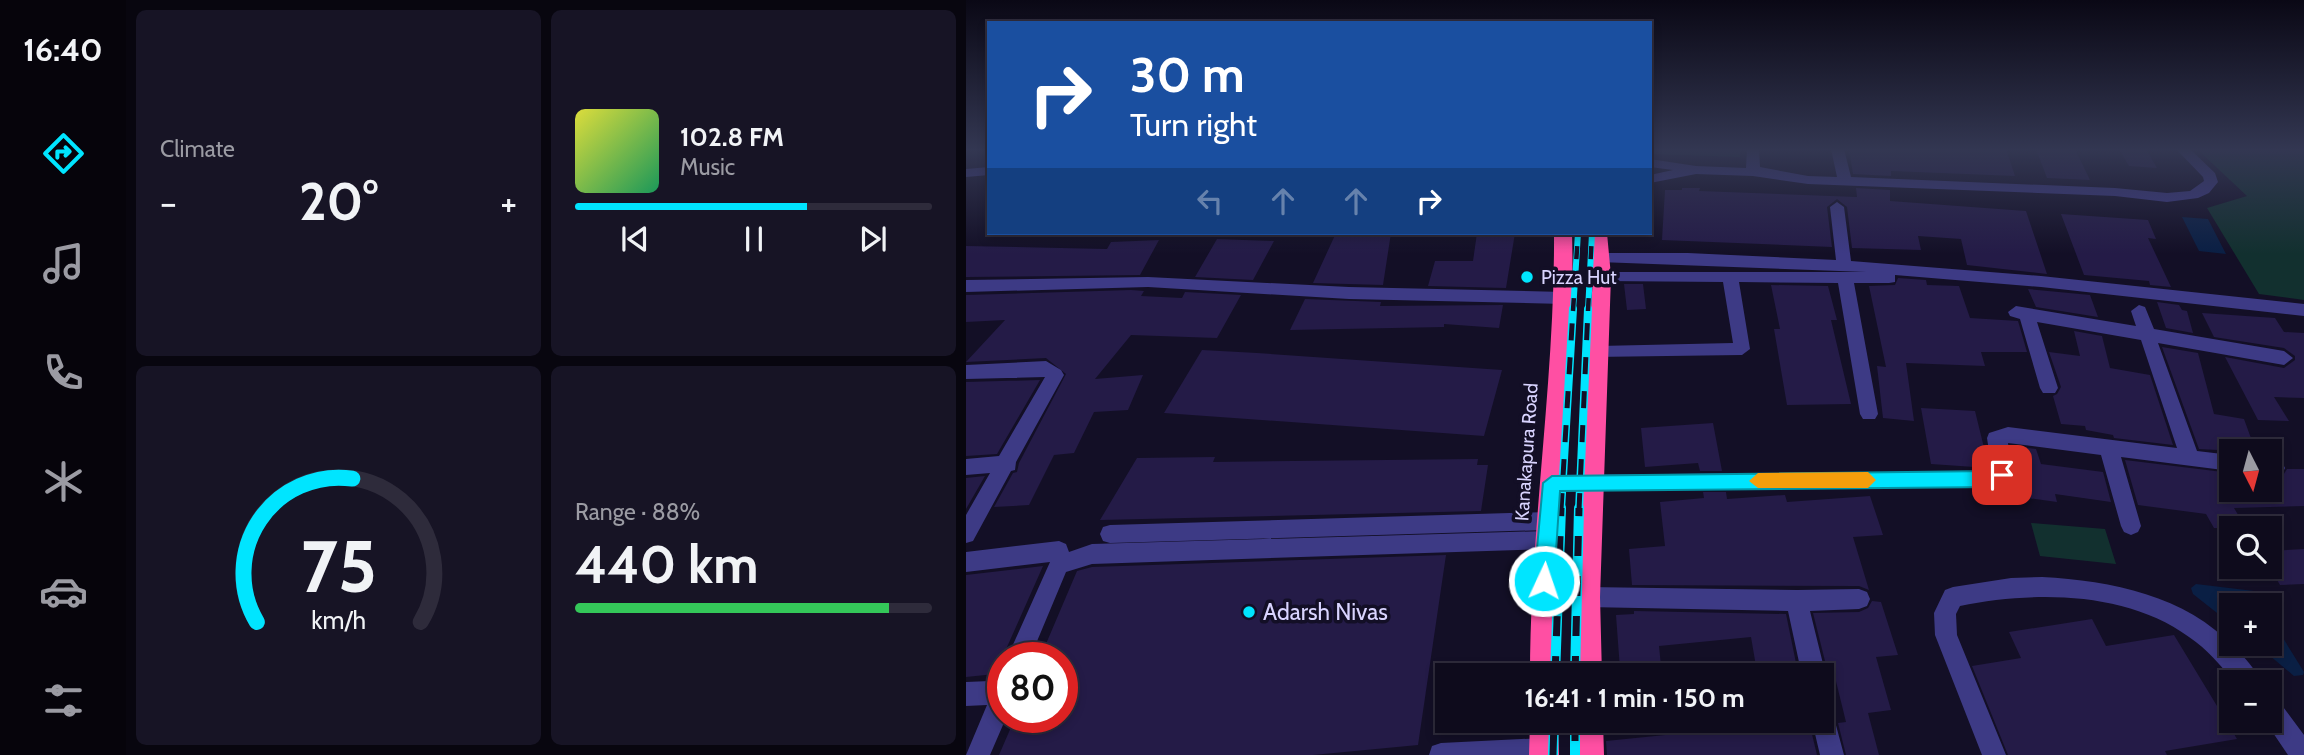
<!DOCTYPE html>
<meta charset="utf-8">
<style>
body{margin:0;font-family:Cabin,sans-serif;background:#171425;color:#f1f3f6;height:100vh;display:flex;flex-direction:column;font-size:26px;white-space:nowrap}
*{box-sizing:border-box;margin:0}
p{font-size:23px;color:#9b9ba3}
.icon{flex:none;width:38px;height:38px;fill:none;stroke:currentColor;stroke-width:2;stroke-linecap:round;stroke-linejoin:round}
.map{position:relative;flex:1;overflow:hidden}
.side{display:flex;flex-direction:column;gap:10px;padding:10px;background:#08060f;width:840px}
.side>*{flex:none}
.banner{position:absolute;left:21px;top:21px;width:665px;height:214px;border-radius:0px;box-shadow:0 4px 10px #0003,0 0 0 2px #2e2b3b;background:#1a4fa0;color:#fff;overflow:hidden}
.needle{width:46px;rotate:174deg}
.buttons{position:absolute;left:1253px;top:439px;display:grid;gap:14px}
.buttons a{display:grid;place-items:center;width:63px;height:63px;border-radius:0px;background:#0e0b1c;box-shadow:0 4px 10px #0003,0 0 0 2px #2e2b3b;font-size:35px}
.speed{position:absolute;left:21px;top:642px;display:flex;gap:14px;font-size:35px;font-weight:700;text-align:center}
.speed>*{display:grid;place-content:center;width:91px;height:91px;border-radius:50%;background:#0e0b1c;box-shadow:0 4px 10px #0003,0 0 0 2px #2e2b3b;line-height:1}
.speed .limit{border:10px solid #d22;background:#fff;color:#111}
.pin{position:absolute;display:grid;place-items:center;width:60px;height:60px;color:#fff;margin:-30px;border-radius:14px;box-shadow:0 4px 10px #0006}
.me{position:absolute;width:77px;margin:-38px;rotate:3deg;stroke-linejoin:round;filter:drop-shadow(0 0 5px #0008)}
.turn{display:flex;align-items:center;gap:24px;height:147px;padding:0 28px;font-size:32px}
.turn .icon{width:91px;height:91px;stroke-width:2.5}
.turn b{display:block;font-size:49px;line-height:60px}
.lanes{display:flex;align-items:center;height:66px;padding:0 28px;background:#0003;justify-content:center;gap:35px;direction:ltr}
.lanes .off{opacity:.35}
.big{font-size:52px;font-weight:700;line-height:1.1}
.side .tile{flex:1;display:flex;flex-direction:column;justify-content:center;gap:10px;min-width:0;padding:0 24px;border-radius:10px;background:#171425}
.side .dial{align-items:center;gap:0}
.dial svg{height:182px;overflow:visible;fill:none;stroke:#2e2b3b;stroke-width:7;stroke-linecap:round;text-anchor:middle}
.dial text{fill:#f1f3f6;stroke:none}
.song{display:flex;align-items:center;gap:21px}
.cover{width:84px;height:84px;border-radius:10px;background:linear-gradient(135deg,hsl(60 70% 55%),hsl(150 70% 35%))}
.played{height:7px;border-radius:4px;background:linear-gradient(90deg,#00e5ff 65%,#2e2b3b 65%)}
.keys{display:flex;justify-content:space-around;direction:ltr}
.heat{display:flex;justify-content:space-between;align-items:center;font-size:38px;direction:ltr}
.charge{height:10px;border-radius:5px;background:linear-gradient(90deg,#34c759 88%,#2e2b3b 0)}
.side .tiles{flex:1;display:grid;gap:10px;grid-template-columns:repeat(2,1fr)}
.trip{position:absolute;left:469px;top:663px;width:399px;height:70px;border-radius:0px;background:#0e0b1c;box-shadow:0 4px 10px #0003,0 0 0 2px #2e2b3b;font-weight:700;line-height:70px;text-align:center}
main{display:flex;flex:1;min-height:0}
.menu{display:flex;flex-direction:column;width:126px;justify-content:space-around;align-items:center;background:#06040b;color:#9b9ba3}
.menu .icon{width:49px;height:49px}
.menu .current{color:#00e5ff}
.menu b{font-size:32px;color:#f1f3f6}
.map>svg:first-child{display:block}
.green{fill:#12302f}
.water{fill:#0a1f44}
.building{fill:#241b47}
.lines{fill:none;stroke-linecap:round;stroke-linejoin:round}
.minor{fill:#3d3a85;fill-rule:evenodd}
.highway{fill:#ff4fa3;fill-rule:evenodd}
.rail-far2-casing{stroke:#00e5ff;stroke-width:6}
.rail-far1-casing{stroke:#00e5ff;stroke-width:8}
.rail-casing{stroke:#00e5ff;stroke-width:10}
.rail-far2{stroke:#130f26;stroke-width:4.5;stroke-dasharray:13;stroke-linecap:butt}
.rail-far1{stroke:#130f26;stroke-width:5;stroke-dasharray:17;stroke-linecap:butt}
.rail{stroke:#130f26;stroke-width:7;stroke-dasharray:20;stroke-linecap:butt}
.route{fill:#00e5ff;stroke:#0095a6;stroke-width:2}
.slow{fill:#f59e0b}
.poi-dot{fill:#00e5ff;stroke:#130f26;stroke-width:2.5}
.labels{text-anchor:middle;stroke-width:7;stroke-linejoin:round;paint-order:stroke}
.poi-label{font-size:19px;fill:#d9d4ff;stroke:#130f26;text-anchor:start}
.street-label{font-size:19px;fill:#d9d4ff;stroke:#130f26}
.near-poi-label{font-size:23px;fill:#d9d4ff;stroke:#130f26;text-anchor:start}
</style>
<main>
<nav class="menu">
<b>16:40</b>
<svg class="icon current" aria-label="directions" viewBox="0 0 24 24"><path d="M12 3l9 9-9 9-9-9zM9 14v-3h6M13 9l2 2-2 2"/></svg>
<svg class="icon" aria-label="music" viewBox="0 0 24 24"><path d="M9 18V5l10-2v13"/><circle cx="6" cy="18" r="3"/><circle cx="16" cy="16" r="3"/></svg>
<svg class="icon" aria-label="phone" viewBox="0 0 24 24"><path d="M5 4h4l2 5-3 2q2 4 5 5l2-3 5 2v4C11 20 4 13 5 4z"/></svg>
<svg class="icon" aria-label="climate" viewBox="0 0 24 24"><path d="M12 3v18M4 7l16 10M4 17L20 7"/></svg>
<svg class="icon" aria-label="car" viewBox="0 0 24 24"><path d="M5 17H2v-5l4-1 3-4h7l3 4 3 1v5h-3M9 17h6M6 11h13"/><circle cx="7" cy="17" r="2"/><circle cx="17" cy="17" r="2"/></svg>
<svg class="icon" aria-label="filters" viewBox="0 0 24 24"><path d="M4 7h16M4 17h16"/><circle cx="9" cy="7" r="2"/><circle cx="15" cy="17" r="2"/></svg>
</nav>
<section class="side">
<div class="tiles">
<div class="tile"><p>Climate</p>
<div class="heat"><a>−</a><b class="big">20°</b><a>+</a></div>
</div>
<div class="tile">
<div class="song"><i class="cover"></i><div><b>102.8 FM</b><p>Music</p></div></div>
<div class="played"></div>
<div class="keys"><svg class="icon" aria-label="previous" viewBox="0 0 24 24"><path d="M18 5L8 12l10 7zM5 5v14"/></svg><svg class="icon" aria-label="pause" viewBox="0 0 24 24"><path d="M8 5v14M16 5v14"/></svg><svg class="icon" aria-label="next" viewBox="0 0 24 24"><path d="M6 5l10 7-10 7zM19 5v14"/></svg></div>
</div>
<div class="tile dial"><svg viewBox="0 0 100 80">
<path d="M14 69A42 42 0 1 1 86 69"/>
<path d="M14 69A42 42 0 0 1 56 6" stroke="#00e5ff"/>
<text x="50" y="56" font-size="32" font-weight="700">75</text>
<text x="50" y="72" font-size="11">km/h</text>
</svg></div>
<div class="tile"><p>Range · 88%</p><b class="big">440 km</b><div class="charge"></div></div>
</div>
</section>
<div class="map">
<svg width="1338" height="755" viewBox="0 0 1338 755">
<rect width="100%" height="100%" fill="#130f26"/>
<path class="green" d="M 684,149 L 775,149 L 774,157 L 684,154 Z
M 1231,149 L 1338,149 L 1338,300 L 1293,294 L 1241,208 L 1281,196 Z
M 1065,523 L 1139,529 L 1150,564 L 1074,556 Z"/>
<path class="water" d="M 1216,217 L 1242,219 L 1260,254 L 1233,251 Z
M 1230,584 L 1288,591 L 1297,605 L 1265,606 L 1265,624 L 1227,594 L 1225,588 Z
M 1304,617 L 1338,672 L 1337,675 L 1328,676 L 1290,644 L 1304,644 Z"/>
<path class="building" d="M 883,149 L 1040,149 L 1049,176 L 925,171 L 925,176 L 887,174 Z
M 1070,149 L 1109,149 L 1124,180 L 1081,178 Z
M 1153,149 L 1180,149 L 1191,168 L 1163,166 Z
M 716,188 L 734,188 L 733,191 L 891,197 L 890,188 L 924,190 L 924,201 L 1060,211 L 1081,274 L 1001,265 L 995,239 L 952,236 L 955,250 L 886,248 L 881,207 L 871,199 L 861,207 L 866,247 L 696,240 L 699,190 L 716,190 Z
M 1095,214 L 1182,220 L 1190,239 L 1182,238 L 1205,287 L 1184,285 L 1183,281 L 1118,275 Z
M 370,233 L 425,233 L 417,285 L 347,283 Z
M 511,233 L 549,233 L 540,288 L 462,286 L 469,261 L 507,261 Z
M 251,239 L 308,241 L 287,280 L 229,277 Z
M 193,240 L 174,275 L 0,277 L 0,246 L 141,249 L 145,242 Z
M 932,278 L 960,280 L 961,285 L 993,286 L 1004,318 L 1052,321 L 1061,352 L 1015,352 L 1019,366 L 940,363 L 948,421 L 917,418 L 911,366 L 920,367 L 903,286 L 929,285 Z
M 658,284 L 677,284 L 680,309 L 661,310 Z
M 805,285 L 862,286 L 871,320 L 865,320 L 885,404 L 821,405 L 808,329 L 814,329 Z
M 1062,289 L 1124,295 L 1132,317 L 1070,307 Z
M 165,290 L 178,291 L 175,296 L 216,298 L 219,292 L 275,295 L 251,338 L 165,335 L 129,379 L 177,375 L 162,410 L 128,412 L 108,453 L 88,455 L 63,505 L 28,507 L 47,473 L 51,472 L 53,463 L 100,374 L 80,358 L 0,362 L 39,320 L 0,322 L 0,295 Z
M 339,299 L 415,302 L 414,306 L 537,305 L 533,328 L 478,324 L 478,327 L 324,330 Z
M 1191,302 L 1213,305 L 1216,310 L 1221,311 L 1227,333 L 1200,328 Z
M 1236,313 L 1309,318 L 1318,332 L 1338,333 L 1338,398 L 1308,397 L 1323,421 L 1292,420 L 1259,357 L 1318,368 L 1329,360 L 1329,356 L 1318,348 L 1248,337 Z
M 1108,331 L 1136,336 L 1144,368 L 1184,375 L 1207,445 L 1148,438 L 1147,435 L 1120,430 L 1119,426 L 1095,424 L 1087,396 L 1091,394 L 1095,387 L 1083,352 L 1114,356 Z
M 1196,347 L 1232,353 L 1248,414 L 1278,419 L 1290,452 L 1233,449 Z
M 236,350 L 291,353 L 536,370 L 518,436 L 198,413 Z
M 74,380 L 31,454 L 0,456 L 0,382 Z
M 955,408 L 1009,411 L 1023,468 L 965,464 Z
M 747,423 L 756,471 L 734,471 L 732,463 L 679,467 L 675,428 Z
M 1045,446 L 1070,449 L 1075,464 L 1137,472 L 1145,502 L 1089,494 L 1091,502 L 1054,497 Z
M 249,457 L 247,462 L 512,459 L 511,465 L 522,465 L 515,511 L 134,520 L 171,458 Z
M 1159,460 L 1265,473 L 1265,490 L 1304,490 L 1304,477 L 1316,477 L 1321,469 L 1338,469 L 1338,506 L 1268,508 L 1280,528 L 1248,528 L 1240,514 L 1172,505 Z
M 19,476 L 0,509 L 0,478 Z
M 737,492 L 760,492 L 761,499 L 819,495 L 821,502 L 904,496 L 917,535 L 887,537 L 903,590 L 893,586 L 666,585 L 663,549 L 699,546 L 694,502 L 738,498 Z
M 1338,549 L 1338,584 L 1314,585 L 1304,568 L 1304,551 Z
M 480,555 L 452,745 L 347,755 L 33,755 L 49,718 L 96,718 L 96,658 L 74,658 L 111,571 L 126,567 Z
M 77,566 L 29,674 L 0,677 L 0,575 Z
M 906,601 L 915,602 L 932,655 L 910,657 L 925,710 L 902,713 L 913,755 L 880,755 L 872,723 L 880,722 L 865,661 L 859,661 L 847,613 L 893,612 L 902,608 Z
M 668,611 L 820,614 L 831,668 L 791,672 L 785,637 L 693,646 L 695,666 L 654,669 L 650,615 L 668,614 Z
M 1126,619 L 1140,646 L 1208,635 L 1271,739 L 1199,751 L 1201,755 L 1042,755 L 1006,666 L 1055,658 L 1043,632 Z
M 787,721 L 840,721 L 841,726 L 844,726 L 851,755 L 641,755 L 640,741 L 788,726 Z"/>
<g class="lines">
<path class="minor" d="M 781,149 L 793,149 L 794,167 L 842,176 L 871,177 L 865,149 L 878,149 L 885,177 L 1149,188 L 1201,193 L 1224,191 L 1238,181 L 1237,177 L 1210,149 L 1224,149 L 1249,173 L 1252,182 L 1243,193 L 1232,198 L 1201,202 L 1149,196 L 842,184 L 787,176 L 730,174 L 684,183 L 684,175 L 707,170 L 684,167 L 684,159 L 730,166 L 780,168 Z
M 23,167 L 23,175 L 0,177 L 0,169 Z
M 871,202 L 878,207 L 885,261 L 1075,276 L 1338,304 L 1338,316 L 1075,287 L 929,275 L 929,282 L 923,283 L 888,283 L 912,414 L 909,419 L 897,419 L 894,414 L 872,283 L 773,282 L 784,349 L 776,355 L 627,357 L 624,352 L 627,347 L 633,346 L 767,343 L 757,282 L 636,281 L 628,276 L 630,272 L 900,272 L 633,262 L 628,261 L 625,257 L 628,253 L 722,253 L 870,260 L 864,207 Z
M 182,277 L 383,287 L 598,292 L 606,298 L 598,304 L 383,299 L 182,287 L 0,292 L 0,280 Z
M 1173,305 L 1179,307 L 1188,329 L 1318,351 L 1327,358 L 1318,365 L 1192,343 L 1231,451 L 1265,455 L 1265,471 L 1155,457 L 1175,526 L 1172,532 L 1165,535 L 1158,532 L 1155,526 L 1135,455 L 1042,443 L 1046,475 L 1043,481 L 1028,487 L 586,491 L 579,489 L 576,483 L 579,477 L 586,475 L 1026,471 L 1021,438 L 1023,433 L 1042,427 L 1211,448 L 1175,340 L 1071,322 L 1092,388 L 1089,393 L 1077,393 L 1074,388 L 1054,319 L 1044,316 L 1042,312 L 1050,306 L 1170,326 L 1165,311 Z
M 80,361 L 95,370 L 98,375 L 50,462 L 49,470 L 45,471 L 7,541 L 0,543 L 0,515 L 24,473 L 0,475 L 0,459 L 33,456 L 79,377 L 0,379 L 0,365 Z
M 1304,459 L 1316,462 L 1319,468 L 1316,474 L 1304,475 Z
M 581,512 L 588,515 L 591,521 L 588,527 L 581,530 L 144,543 L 137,541 L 134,534 L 137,527 L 144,525 Z
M 580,531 L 587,533 L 590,540 L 587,547 L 580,549 L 126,564 L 100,572 L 64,658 L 41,658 L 84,562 L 0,572 L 0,552 L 93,541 L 100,544 L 103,552 L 126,544 Z
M 1076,577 C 1146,581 1219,595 1269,648 C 1279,658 1290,669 1294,682 L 1269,682 C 1255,666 1241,649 1223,637 C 1160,591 1067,591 994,606 L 990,614 L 991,635 L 1040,755 L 1016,755 L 969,635 L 968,613 L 979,590 L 987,587 L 1045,578 Z
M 621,587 L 831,590 L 893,589 L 901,592 L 904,599 L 901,606 L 893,609 L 844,611 L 860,676 L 856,684 L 856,676 L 836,676 L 822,611 L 621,607 L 613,604 L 610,597 L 613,590 Z
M 24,681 L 32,685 L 37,683 L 37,718 L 40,718 L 24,755 L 0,755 L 21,705 L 0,706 L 0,682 Z
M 1304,696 L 1312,700 L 1338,735 L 1338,755 L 1322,755 L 1299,721 L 1304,721 Z
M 856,699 L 864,703 L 878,755 L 854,755 L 846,721 L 856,721 Z
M 578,738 L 587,741 L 590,750 L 588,755 L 463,755 L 466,746 L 475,743 Z"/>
<path class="highway" d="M 588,233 L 606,233 C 610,381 588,528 592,676 L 564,676 C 564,528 589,381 588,233 Z
M 623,233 L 641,233 L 645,276 L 634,597 L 636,676 L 608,676 L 608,597 L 627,276 Z
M 564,721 L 592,721 L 593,755 L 563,755 Z
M 609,721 L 637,721 L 638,755 L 608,755 Z"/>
<g class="rail-far2-casing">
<path id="rail-far2" d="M 607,311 L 612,233
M 622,311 L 626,233"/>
</g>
<g class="rail-far1-casing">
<path id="rail-far1" d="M 595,510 L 607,309
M 613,510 L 622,309"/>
</g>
<g class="rail-casing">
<path id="rail" d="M 589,676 L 595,508
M 609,676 L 613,508
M 609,721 L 609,755
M 587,755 L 588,721"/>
</g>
<use href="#rail-far2" class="rail-far2"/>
<use href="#rail-far1" class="rail-far1"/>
<use href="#rail" class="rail"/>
</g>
<linearGradient id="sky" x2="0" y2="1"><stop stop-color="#0a0815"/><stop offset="0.59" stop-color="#333752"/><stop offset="1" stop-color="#333752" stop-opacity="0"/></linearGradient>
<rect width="1338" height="254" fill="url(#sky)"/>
<path class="route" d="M 1036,467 L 1045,475 L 1042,480 L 1028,487 L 594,491 L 588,581 L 585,588 L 578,591 L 571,588 L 568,581 L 577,483 L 586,476 L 1026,471 Z"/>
<path class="slow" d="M 902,472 L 910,480 L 902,488 L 792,488 L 783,481 L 792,473 Z"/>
<g class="poi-dot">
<circle cx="561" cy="277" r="7"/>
<circle cx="283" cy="612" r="7"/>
</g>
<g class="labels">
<g class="poi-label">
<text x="575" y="284">Pizza Hut</text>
</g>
<g class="street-label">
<text transform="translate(560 452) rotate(-86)" y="7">Kanakapura Road</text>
</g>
<g class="near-poi-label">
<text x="297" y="620">Adarsh Nivas</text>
</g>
</g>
</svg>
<div class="buttons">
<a><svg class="needle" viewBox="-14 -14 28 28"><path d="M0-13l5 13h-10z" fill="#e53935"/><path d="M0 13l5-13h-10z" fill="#9b9ba3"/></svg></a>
<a><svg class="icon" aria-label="search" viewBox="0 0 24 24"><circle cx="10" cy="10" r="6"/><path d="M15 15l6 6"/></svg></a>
<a>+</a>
<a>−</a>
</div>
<div class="speed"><div class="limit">80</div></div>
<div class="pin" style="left:1036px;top:475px;background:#d93025"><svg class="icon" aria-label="arrive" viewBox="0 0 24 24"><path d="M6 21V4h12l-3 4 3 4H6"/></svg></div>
<svg class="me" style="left:578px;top:581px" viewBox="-20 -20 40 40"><circle r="17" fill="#00e5ff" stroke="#fff" stroke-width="3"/><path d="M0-11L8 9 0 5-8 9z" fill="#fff"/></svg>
<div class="trip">16:41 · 1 min · 150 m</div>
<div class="banner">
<div class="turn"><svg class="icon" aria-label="right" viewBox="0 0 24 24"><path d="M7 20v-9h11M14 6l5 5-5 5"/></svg><div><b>30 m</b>Turn right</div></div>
<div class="lanes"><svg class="icon off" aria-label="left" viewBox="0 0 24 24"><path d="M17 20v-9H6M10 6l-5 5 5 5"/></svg><svg class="icon off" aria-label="ahead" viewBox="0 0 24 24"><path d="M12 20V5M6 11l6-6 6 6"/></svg><svg class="icon off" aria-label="ahead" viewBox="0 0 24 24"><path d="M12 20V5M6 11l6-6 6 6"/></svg><svg class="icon" aria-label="right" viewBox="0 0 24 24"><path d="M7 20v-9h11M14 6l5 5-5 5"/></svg></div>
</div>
</div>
</main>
